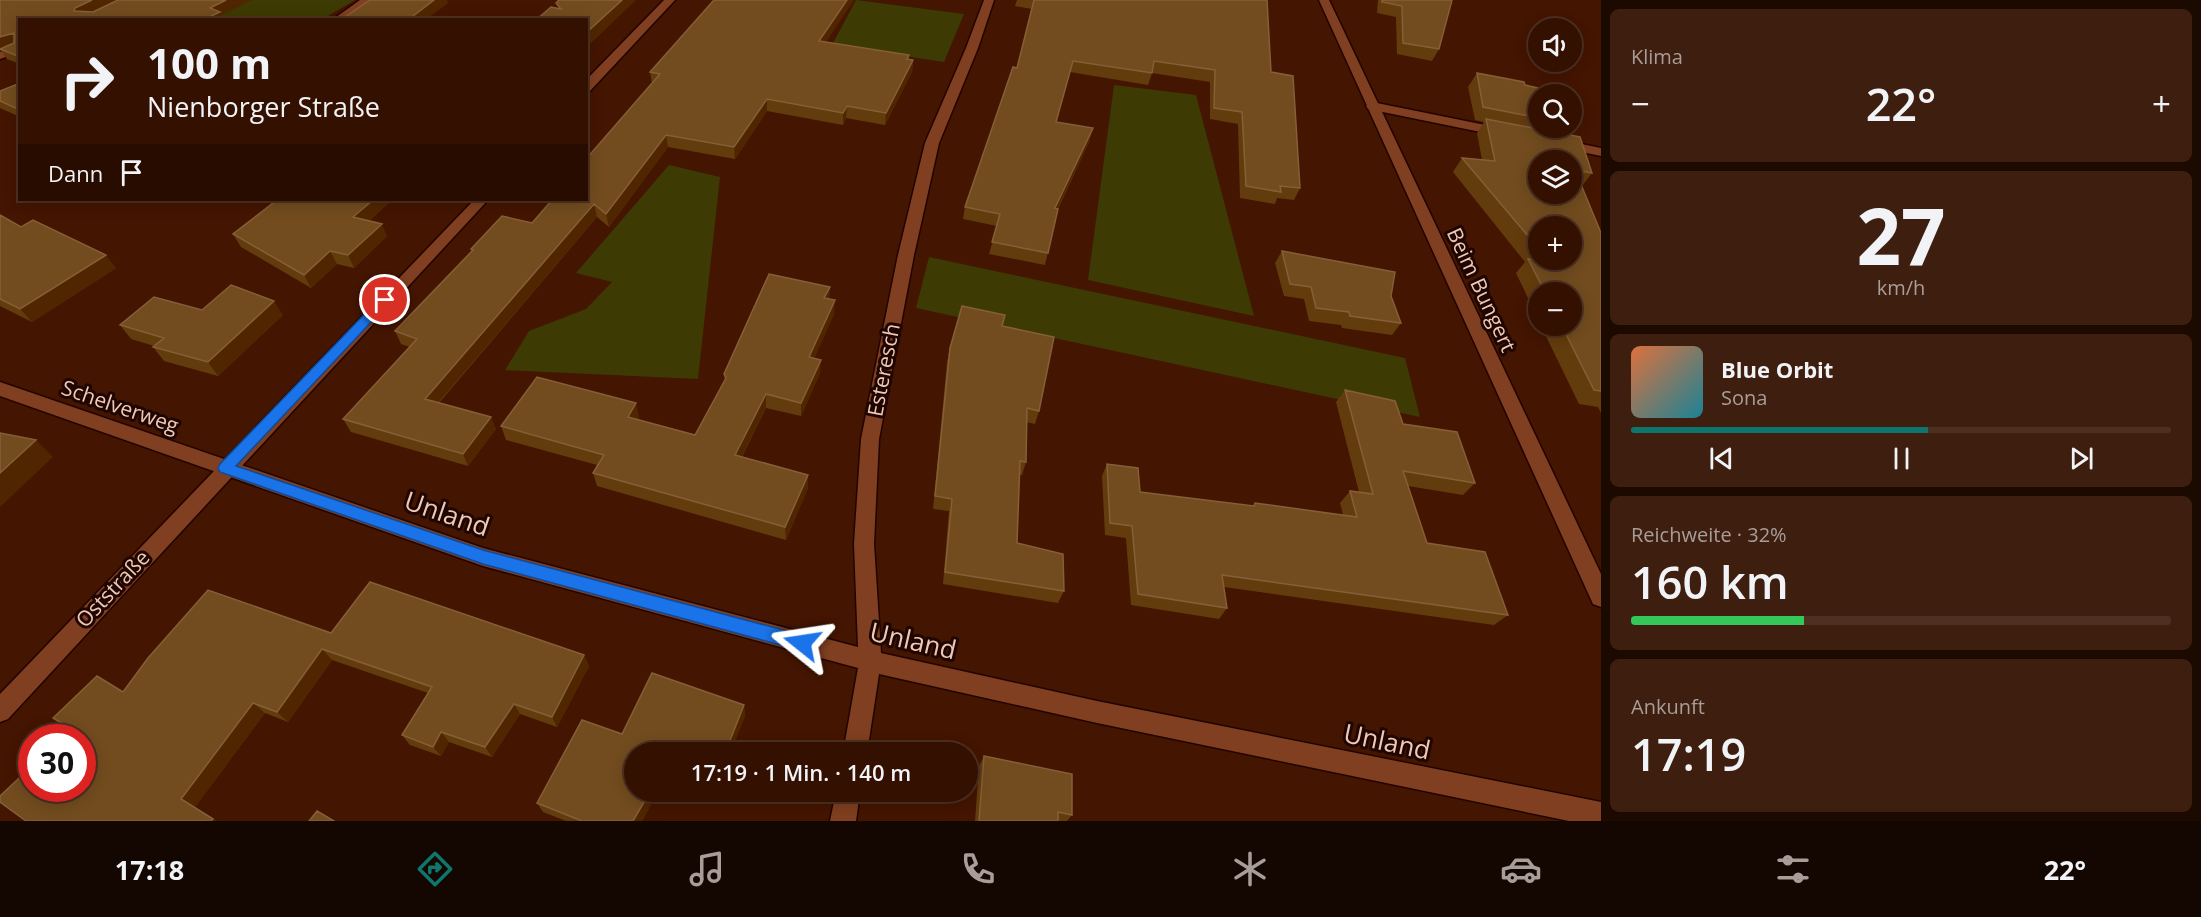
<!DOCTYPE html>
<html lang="de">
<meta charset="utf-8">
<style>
body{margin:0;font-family:"Open Sans",sans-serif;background:#3e1e0f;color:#f1f3f6;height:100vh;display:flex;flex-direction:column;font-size:22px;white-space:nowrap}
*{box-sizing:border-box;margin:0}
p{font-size:20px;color:#a99d99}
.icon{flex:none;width:33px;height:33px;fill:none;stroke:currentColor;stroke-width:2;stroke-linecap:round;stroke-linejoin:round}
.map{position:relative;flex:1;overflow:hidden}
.side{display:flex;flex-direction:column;gap:9px;padding:9px;background:#1c0900;width:600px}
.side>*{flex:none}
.guide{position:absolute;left:18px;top:18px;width:570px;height:183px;border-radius:0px;box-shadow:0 3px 15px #0003,0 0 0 2px #4e3022;background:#331000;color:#f1f3f6;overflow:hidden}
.fabs{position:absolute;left:1528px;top:18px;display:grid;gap:12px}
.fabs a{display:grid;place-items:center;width:54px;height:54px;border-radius:50%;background:#331000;box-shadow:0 3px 15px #0003,0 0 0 2px #4e3022;font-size:30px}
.speed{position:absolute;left:18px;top:724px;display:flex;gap:12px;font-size:30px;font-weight:700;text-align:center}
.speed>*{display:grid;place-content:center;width:78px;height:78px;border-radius:50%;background:#331000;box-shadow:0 3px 15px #0003,0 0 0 2px #4e3022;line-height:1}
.speed .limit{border:9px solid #d22;background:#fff;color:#111}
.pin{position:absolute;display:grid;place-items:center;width:51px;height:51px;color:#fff;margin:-26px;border:3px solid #fff;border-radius:50%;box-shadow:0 2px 6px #0007}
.me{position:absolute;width:66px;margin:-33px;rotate:285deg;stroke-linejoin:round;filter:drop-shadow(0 0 4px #0008)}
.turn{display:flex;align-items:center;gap:21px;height:126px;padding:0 30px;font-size:27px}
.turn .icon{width:78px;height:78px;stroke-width:2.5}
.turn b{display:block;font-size:42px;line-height:51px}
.then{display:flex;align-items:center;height:57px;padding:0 30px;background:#0003;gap:12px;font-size:22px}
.big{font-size:45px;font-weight:600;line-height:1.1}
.side .card{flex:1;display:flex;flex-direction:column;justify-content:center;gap:9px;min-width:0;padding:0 21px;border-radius:9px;background:#3e1e0f}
.side .dial{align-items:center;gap:0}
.dial b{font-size:78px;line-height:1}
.song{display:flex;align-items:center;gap:18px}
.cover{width:72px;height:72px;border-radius:9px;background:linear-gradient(135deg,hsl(20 70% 55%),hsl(190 70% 35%))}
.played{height:6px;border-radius:3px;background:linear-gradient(90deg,#0f766e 55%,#4e3022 55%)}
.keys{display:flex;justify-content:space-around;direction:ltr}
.heat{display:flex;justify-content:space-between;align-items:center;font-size:33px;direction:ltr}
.charge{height:9px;border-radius:4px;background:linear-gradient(90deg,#34c759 32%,#4e3022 0)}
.trip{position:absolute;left:624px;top:742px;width:354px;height:60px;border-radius:30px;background:#331000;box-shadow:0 3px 15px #0003,0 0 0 2px #4e3022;font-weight:600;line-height:60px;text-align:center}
.dock{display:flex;height:96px;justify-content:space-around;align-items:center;background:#140600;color:#a99d99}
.dock .icon{width:42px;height:42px}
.dock .selected{color:#0f766e}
.dock b{font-size:27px;color:#f1f3f6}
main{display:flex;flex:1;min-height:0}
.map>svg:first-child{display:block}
.green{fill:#3e3a03}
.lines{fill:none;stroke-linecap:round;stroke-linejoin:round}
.lane-casing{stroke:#220400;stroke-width:3}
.street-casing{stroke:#220400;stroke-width:3}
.secondary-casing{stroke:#220400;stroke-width:3}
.lane{fill:#803f20;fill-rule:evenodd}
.street{fill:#803f20;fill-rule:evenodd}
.secondary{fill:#803f20;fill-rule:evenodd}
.wall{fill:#633c0d;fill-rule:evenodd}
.shaded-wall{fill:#502600}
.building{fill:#724c1f;stroke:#855f37;stroke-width:1.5;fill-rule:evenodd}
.route{fill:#1a73e8;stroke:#114b97;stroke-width:1.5}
.labels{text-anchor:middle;stroke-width:6;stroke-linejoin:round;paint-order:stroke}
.street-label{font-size:21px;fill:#efc8b8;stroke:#1f0600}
.near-street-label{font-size:26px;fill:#efc8b8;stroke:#1f0600}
</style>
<main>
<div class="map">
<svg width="1601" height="821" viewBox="0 0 1601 821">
<rect width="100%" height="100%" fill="#441500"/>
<path class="green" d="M 252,0 L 355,0 L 323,19 L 215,18 Z
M 856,0 L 964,14 L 944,62 L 832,45 Z
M 1114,85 L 1196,95 L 1254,316 L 1088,280 Z
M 669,165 L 720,177 L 698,379 L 505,370 L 529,331 L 586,309 L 612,282 L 576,273 Z
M 929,257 L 1405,358 L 1420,417 L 916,308 Z"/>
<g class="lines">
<g class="lane-casing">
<path id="lane" d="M 1372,102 L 1505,129 L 1512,133 L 1505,137 L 1368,109 L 1366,106 Z
M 1562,140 L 1601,148 L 1601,156 L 1557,147 L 1555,144 Z"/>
</g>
<g class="street-casing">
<path id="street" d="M 360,0 L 372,0 L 345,20 L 332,20 Z
M 984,0 L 994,0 L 978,48 L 939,143 L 914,255 L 879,439 L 874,544 L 881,653 L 1097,701 L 1601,802 L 1601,821 L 1569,821 L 1097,723 L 879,674 L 867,753 L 843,753 L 858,668 L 483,566 L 0,396 L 0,382 L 483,548 L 858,647 L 854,544 L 861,439 L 898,255 L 925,143 L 966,48 Z
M 1319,0 L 1329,0 L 1601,574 L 1601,607 L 1593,604 Z
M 20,45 L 20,52 L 0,59 L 0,52 Z
M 836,792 L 860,792 L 856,821 L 830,821 Z"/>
</g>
<g class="secondary-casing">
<path id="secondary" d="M 664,0 L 675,0 L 590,91 L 586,92 L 586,80 Z
M 474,200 L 488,200 L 8,719 L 0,722 L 0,694 Z"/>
</g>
<use href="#lane" class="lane"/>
<use href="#street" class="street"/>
<use href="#secondary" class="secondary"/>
</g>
<path class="wall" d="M 0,0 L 252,0 L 221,15 L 223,20 L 20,20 L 20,64 L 7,59 L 0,50 Z
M 1017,0 L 1267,0 L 1271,72 L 1300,188 L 1294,200 L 1277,198 L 1275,204 L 1240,198 L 1238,124 L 1210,119 L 1210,82 L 1152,73 L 1148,85 L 1070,72 L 1056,122 L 1090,140 L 1058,209 L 1045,265 L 989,254 L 997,226 L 963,219 L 965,207 L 1017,68 L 1032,9 L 1015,6 Z
M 1378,0 L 1452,0 L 1439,49 L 1432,61 L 1397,54 L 1396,17 L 1377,13 Z
M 826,42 L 909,55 L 908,59 L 913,60 L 912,72 L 885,125 L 846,118 L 843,125 L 767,111 L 735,159 L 668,147 L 609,227 L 597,217 L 439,403 L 496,429 L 468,466 L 351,432 L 343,419 L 410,347 L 401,344 L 395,331 L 471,252 L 471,249 L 532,223 L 652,83 L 650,72 Z
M 1477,73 L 1525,85 L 1539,94 L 1539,128 L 1572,128 L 1572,115 L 1575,125 L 1568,135 L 1592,173 L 1582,186 L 1601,233 L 1601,413 L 1598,407 L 1579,404 L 1541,326 L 1572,326 L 1572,292 L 1539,292 L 1539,321 L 1516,273 L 1525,262 L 1453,172 L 1462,158 L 1482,160 L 1477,133 L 1484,122 L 1475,120 L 1468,87 ZM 1539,226 L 1572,260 L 1539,260 Z
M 20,83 L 20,117 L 0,108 L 0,91 Z
M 392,200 L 369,221 L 387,236 L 354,268 L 337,264 L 311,288 L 241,247 L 233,234 Z
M 0,215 L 21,227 L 116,268 L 32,322 L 0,306 Z
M 1282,251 L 1391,296 L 1401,323 L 1392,335 L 1342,328 L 1341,325 L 1309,321 L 1304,299 L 1284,296 L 1275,263 Z
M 830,287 L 829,299 L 834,314 L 814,358 L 820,373 L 801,416 L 766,408 L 742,457 L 808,488 L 786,540 L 597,486 L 593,473 L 597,465 L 506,440 L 501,426 L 639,417 L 637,420 L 695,435 L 725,381 L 724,374 Z
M 202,310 L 283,315 L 218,376 L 164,361 L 153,347 L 154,346 L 131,339 L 120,325 Z
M 1002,326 L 1039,411 L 1035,424 L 1026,422 L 1026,462 L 1022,475 L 1019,475 L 1017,543 L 1064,591 L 1058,603 L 943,584 L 949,511 L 933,509 L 947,362 L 950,348 Z
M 1345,390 L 1403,424 L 1475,483 L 1463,495 L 1408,486 L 1427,543 L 1508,615 L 1494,625 L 1224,587 L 1227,608 L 1219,619 L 1131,605 L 1126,538 L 1105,535 L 1102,476 L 1107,464 L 1140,492 L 1253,506 L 1255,503 L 1343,515 L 1340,503 L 1350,491 L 1359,492 L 1336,402 Z
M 331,633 L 584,655 L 589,666 L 557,727 L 520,714 L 492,757 L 449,742 L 441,756 L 410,745 L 402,735 L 428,693 L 332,660 L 288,722 L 265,713 L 195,807 L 217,821 L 26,821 L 123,692 Z
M 744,705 L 745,716 L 730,753 L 634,753 L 634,792 L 658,792 L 642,821 L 566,821 L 543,812 L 537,803 L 622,734 Z
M 984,756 L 1072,815 L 1067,821 L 975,821 L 979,766 Z"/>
<path class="shaded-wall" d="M 92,0 L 121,0 L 81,18 L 74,11 L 75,8 Z
M 226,0 L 252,0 L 221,15 L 223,20 L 208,20 L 210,8 Z
M 434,0 L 447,0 L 448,3 L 426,20 L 408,20 Z
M 622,0 L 636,0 L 586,48 L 586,33 Z
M 847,0 L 854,0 L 819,53 L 819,41 Z
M 14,33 L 20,41 L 0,49 L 0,37 Z
M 913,60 L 912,72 L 885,125 L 886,113 Z
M 767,99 L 767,111 L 735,159 L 734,147 Z
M 847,106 L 846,118 L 843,125 L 843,113 Z
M 1093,128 L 1090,140 L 1052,220 L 1055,208 Z
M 666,135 L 668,147 L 609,227 L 606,214 Z
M 373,200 L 392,200 L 359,230 L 353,217 Z
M 594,204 L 597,217 L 431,411 L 425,399 Z
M 382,224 L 387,236 L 354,268 L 348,255 Z
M 330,251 L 337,264 L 311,288 L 304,275 Z
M 106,255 L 116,268 L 32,322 L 20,309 Z
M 830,287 L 829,301 L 824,298 Z
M 835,300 L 834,314 L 809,371 L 809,357 Z
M 274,301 L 283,315 L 218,376 L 208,362 Z
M 821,360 L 820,373 L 801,416 L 801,403 Z
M 766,394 L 766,408 L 736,468 L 735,455 Z
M 636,403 L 639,417 L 631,431 L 628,417 Z
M 491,417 L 496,429 L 468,466 L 463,454 Z
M 36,440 L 53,457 L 0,507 L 0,473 Z
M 808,475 L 808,488 L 786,540 L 785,527 Z
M 322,649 L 332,660 L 288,722 L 277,712 Z
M 584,655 L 589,666 L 557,727 L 552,717 Z
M 253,703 L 265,713 L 195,807 L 217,821 L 211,821 L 181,799 Z
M 514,704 L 520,714 L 492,757 L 485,747 Z
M 744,705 L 745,716 L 730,753 L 725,753 Z
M 441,732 L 449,742 L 441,756 L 433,747 Z
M 650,792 L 658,792 L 642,821 L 633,821 Z"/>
<path class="building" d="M 0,0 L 92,0 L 75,8 L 74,11 L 93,12 L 118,0 L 226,0 L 210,8 L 220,12 L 209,17 L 212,18 L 208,20 L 20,20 L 20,57 L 0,49 L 14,43 L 14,33 L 0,37 Z
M 370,0 L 434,0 L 408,20 L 341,20 Z
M 559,0 L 622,0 L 586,33 L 586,20 L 536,20 L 551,7 L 561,9 L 556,3 Z
M 714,0 L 847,0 L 819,41 L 909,55 L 907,59 L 913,60 L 886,113 L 847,106 L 843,113 L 767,99 L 734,147 L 666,135 L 606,214 L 594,204 L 425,399 L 491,417 L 463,454 L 343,419 L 417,339 L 395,331 L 473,250 L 471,249 L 502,216 L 532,223 L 552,200 L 586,200 L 586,159 L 660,74 L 650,72 Z
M 1034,0 L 1267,0 L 1271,72 L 1293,76 L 1300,188 L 1280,186 L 1281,192 L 1246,186 L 1242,112 L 1214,108 L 1215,70 L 1154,61 L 1152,73 L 1073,61 L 1056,122 L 1093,128 L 1055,208 L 1058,209 L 1048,253 L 992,242 L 1000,214 L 965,207 L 1013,67 L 1017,68 Z
M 1382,0 L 1452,0 L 1439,49 L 1403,43 L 1402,6 L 1382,2 Z
M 1477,73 L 1524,82 L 1525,85 L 1564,94 L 1539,94 L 1539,118 L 1483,107 Z
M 20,83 L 20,110 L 0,101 L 0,91 Z
M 1572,115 L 1575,125 L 1572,124 Z
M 1486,119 L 1580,137 L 1592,173 L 1575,170 L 1601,233 L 1601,391 L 1594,390 L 1562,326 L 1572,326 L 1572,292 L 1545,292 L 1528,259 L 1549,261 L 1548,260 L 1572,260 L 1572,226 L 1539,226 L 1539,249 L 1462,158 L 1495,161 ZM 1539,160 L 1572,160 L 1572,194 L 1539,194 Z
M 277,200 L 373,200 L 353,217 L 382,224 L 348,255 L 330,251 L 304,275 L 233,234 Z
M 0,215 L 21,227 L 33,220 L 106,255 L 20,309 L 0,299 Z
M 1282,251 L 1395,272 L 1391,296 L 1401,323 L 1350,316 L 1349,312 L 1316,308 L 1311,287 L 1290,284 Z
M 769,274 L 830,287 L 824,298 L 835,300 L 809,357 L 821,360 L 801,403 L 766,394 L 735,455 L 808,475 L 785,527 L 593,473 L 604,455 L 501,426 L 537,377 L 636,403 L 628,417 L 695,435 L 726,378 L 724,374 Z
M 231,285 L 274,301 L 208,362 L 153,347 L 164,338 L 120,325 L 154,297 L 202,310 Z
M 962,306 L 1005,315 L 1002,326 L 1054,337 L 1039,411 L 1027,408 L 1026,462 L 1020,461 L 1017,543 L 1063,554 L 1064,591 L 945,572 L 952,499 L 935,496 L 950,348 Z
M 1345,390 L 1395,401 L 1403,424 L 1457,432 L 1475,483 L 1403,471 L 1427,543 L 1485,552 L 1508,615 L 1222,575 L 1227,608 L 1138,594 L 1132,526 L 1110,523 L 1107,464 L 1138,468 L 1140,492 L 1254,506 L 1255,503 L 1357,517 L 1350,491 L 1373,494 Z
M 0,433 L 36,440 L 0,473 Z
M 370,582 L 584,655 L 552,717 L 514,704 L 485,747 L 441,732 L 433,747 L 402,735 L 432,687 L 322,649 L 277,712 L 253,703 L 181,799 L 213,819 L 211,821 L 26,821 L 0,802 L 0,796 L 32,766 L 32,789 L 82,789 L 82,738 L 61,738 L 70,728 L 53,718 L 97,676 L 123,692 L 148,658 L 208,590 L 331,633 Z
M 652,673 L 744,705 L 725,753 L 634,753 L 634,792 L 650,792 L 633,821 L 582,821 L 537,803 L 582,720 L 622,734 Z
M 984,756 L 1072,774 L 1072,815 L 1058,812 L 1058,821 L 979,821 Z
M 317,811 L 334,821 L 309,821 Z"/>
<path class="route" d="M 385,296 L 391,300 L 389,303 L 236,466 L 483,550 L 802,635 L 808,637 L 810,643 L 808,648 L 802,651 L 483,564 L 220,472 L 218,468 L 220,464 L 381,297 Z"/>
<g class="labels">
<g class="street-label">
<text transform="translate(1481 290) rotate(65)" y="7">Beim Bungert</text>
<text transform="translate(884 370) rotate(-79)" y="7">Esteresch</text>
<text transform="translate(120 407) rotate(19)" y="7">Schelverweg</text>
<text transform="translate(113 589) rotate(-47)" y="7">Oststraße</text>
</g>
<g class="near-street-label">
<text transform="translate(447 514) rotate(19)" y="9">Unland</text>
<text transform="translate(913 641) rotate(13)" y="9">Unland</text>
<text transform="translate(1387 742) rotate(12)" y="9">Unland</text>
</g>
</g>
</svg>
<div class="fabs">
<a><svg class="icon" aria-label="sound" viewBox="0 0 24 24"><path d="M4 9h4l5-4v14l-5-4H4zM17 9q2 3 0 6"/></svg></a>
<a><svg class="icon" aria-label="search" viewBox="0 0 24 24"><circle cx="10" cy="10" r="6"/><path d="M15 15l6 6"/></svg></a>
<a><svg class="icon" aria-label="layers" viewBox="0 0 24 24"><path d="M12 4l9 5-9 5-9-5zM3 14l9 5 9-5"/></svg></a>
<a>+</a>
<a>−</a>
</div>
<div class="speed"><div class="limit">30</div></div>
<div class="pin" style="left:385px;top:300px;background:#d93025"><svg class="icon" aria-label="arrive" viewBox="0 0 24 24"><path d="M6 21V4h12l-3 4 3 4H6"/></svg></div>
<svg class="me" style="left:802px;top:643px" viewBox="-20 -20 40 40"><path d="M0-17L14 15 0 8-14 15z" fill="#1a73e8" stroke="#fff" stroke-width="4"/></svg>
<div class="trip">17:19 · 1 Min. · 140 m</div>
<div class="guide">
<div class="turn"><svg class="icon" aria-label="right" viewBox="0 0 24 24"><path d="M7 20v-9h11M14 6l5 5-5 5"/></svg><div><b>100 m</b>Nienborger Straße</div></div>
<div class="then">Dann<svg class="icon" aria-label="arrive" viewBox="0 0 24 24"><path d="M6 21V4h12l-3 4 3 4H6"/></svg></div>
</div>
</div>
<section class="side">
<div class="card"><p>Klima</p>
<div class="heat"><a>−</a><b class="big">22°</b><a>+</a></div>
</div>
<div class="card dial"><b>27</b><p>km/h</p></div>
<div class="card">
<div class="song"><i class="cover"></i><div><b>Blue Orbit</b><p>Sona</p></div></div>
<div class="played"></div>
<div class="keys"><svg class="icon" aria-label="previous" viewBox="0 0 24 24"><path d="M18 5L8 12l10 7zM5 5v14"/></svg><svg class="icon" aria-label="pause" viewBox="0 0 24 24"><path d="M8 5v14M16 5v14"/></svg><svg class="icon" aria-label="next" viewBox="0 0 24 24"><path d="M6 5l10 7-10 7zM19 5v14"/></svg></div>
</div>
<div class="card"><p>Reichweite · 32%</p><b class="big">160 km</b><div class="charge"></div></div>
<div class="card"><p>Ankunft</p><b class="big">17:19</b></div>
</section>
</main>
<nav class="dock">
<b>17:18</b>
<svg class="icon selected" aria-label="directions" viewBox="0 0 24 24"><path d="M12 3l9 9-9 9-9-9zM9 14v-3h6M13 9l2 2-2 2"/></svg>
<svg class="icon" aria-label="music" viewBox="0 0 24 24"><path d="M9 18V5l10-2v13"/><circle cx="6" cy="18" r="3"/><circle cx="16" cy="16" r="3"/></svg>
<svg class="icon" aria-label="phone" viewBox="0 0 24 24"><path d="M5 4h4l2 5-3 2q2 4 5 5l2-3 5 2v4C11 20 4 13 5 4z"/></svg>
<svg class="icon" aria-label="climate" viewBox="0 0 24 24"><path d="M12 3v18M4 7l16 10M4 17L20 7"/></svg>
<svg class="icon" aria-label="car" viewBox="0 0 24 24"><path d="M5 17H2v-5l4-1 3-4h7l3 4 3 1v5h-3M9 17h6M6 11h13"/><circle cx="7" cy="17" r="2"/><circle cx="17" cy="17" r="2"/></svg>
<svg class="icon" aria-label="filters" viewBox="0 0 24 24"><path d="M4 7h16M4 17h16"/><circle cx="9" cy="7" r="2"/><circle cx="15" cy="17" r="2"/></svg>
<b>22°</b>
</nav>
